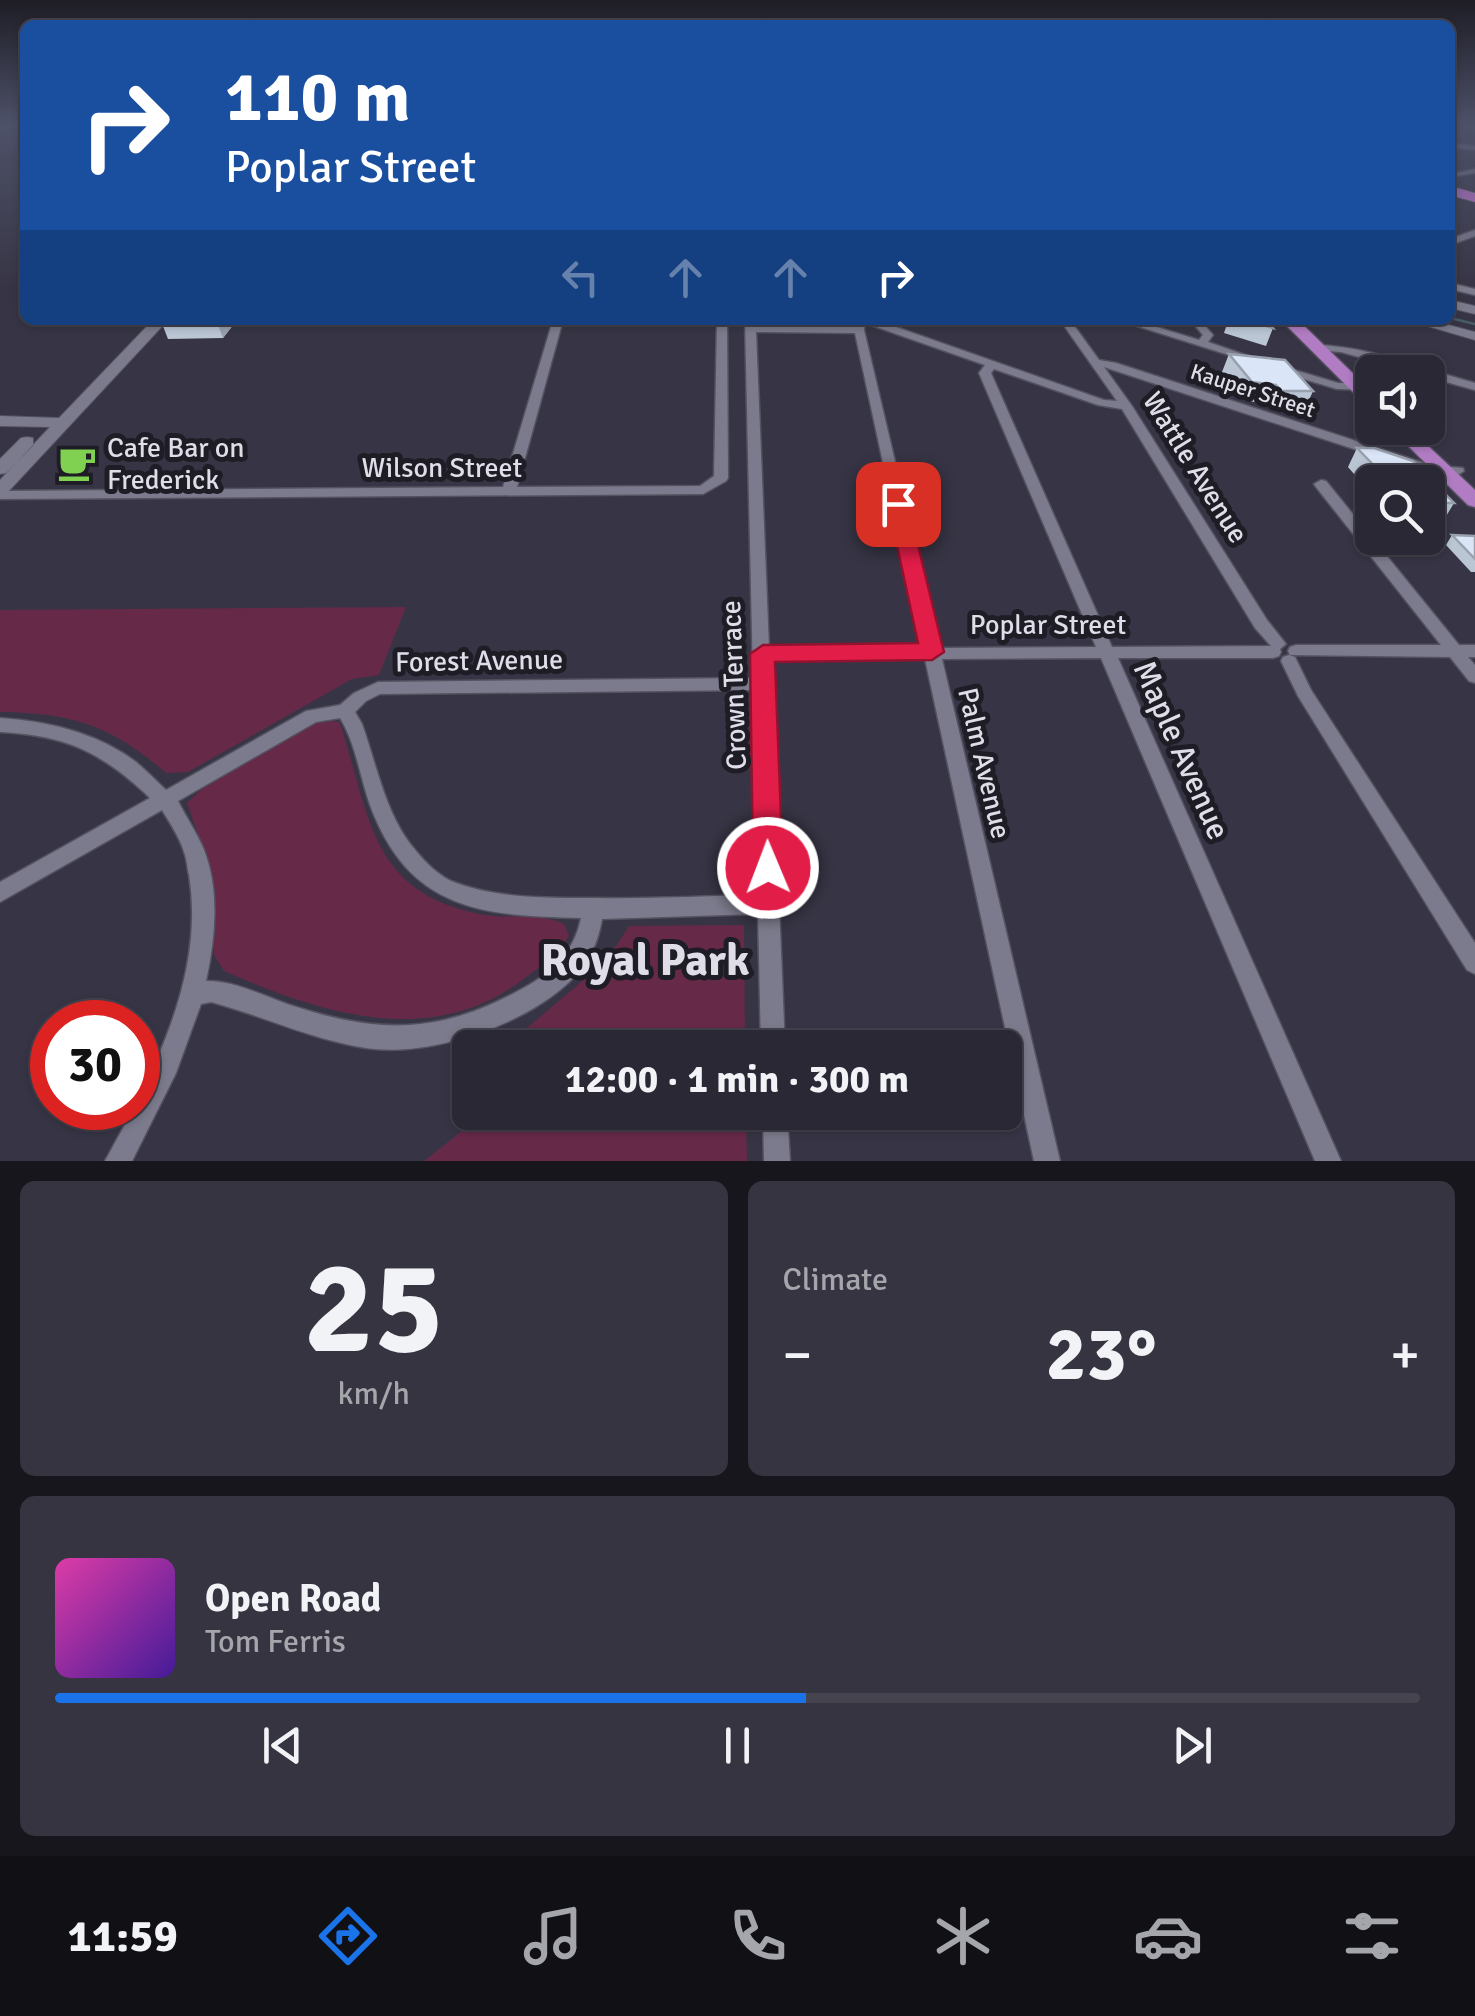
<!DOCTYPE html>
<meta charset="utf-8">
<style>
body{margin:0;font-family:Signika,sans-serif;background:#353440;color:#f1f3f6;height:100vh;display:flex;flex-direction:column;font-size:38px;white-space:nowrap}
*{box-sizing:border-box;margin:0}
p{font-size:32px;color:#a5a6ac}
.icon{flex:none;width:55px;height:55px;fill:none;stroke:currentColor;stroke-width:2;stroke-linecap:round;stroke-linejoin:round}
.map{position:relative;height:1161px;overflow:hidden}
.side{display:flex;flex-direction:column;gap:20px;padding:20px;background:#17161d;flex:1}
.side>*{flex:none}
.banner{position:absolute;left:20px;top:20px;width:1435px;height:305px;border-radius:15px;box-shadow:0 2px 8px #0004,0 0 0 2px #45444f;background:#1a4fa0;color:#fff;overflow:hidden}
.buttons{position:absolute;left:1355px;top:355px;display:grid;gap:20px}
.buttons a{display:grid;place-items:center;width:90px;height:90px;border-radius:15px;background:#292834;box-shadow:0 2px 8px #0004,0 0 0 2px #45444f;font-size:50px}
.speed{position:absolute;left:30px;top:1000px;display:flex;gap:20px;font-size:50px;font-weight:700;text-align:center}
.speed>*{display:grid;place-content:center;width:130px;height:130px;border-radius:50%;background:#292834;box-shadow:0 2px 8px #0004,0 0 0 2px #45444f;line-height:1}
.speed .limit{border:15px solid #d22;background:#fff;color:#111}
.pin{position:absolute;display:grid;place-items:center;width:85px;height:85px;color:#fff;margin:-42px;border-radius:20px;box-shadow:0 5px 15px #0006}
.me{position:absolute;width:110px;margin:-55px;rotate:359deg;stroke-linejoin:round;filter:drop-shadow(0 0 8px #0008)}
.turn{display:flex;align-items:center;gap:35px;height:210px;padding:0 40px;font-size:45px}
.turn .icon{width:130px;height:130px;stroke-width:2.5}
.turn b{display:block;font-size:70px;line-height:85px}
.lanes{display:flex;align-items:center;height:95px;padding:0 40px;background:#0003;justify-content:center;gap:50px;direction:ltr}
.lanes .off{opacity:.35}
.big{font-size:75px;font-weight:800;line-height:1.1}
.side .tile{flex:1;display:flex;flex-direction:column;justify-content:center;gap:15px;min-width:0;padding:0 35px;border-radius:15px;background:#353440}
.side .dial{align-items:center;gap:0}
.dial b{font-size:130px;line-height:1}
.song{display:flex;align-items:center;gap:30px}
.cover{width:120px;height:120px;border-radius:15px;background:linear-gradient(135deg,hsl(320 70% 55%),hsl(260 70% 35%))}
.played{height:10px;border-radius:5px;background:linear-gradient(90deg,#1a73e8 55%,#45444f 55%)}
.keys{display:flex;justify-content:space-around;direction:ltr}
.heat{display:flex;justify-content:space-between;align-items:center;font-size:55px;direction:ltr}
.side .tiles{flex:1;display:grid;gap:20px;grid-template-columns:1fr 1fr}
.tile:last-child{grid-column:span 2}
.trip{position:absolute;left:452px;top:1030px;width:570px;height:100px;border-radius:15px;background:#292834;box-shadow:0 2px 8px #0004,0 0 0 2px #45444f;font-weight:800;line-height:100px;text-align:center}
.dock{display:flex;height:160px;justify-content:space-around;align-items:center;background:#101015;color:#a5a6ac}
.dock .icon{width:70px;height:70px}
.dock .current{color:#1a73e8}
.dock b{font-size:45px;color:#f1f3f6}
.map>svg:first-child{display:block}
.green{fill:#672948}
.lines{fill:none;stroke-linecap:round;stroke-linejoin:round}
.stream{stroke:#475c67;stroke-width:2.5}
.street-casing{stroke:#545260;stroke-width:3}
.secondary-casing{stroke:#545260;stroke-width:2}
.primary-casing{stroke:#545260;stroke-width:3}
.highway-casing{stroke:#545260;stroke-width:2}
.street{fill:#7c7b8d;fill-rule:evenodd}
.secondary{fill:#7c7b8d;fill-rule:evenodd}
.primary{fill:#b17cc3;fill-rule:evenodd}
.highway{fill:#d57de7;fill-rule:evenodd}
.wall{fill:#bbc6d5}
.shaded-wall{fill:#99a1ae}
.building{fill:#dae6f8;stroke:#99a1ae;stroke-width:2.5}
.route{fill:#e11d48;stroke:#92132f;stroke-width:2.5}
.labels{text-anchor:middle;stroke-width:10;stroke-linejoin:round;paint-order:stroke}
.far-street-label{font-size:22px;fill:#dedde8;stroke:#1e1d25}
.poi-label{font-size:28px;fill:#dedde8;stroke:#1e1d25;text-anchor:start}
.street-label{font-size:28px;fill:#dedde8;stroke:#1e1d25}
.near-street-label{font-size:32px;fill:#dedde8;stroke:#1e1d25}
.near-district-label{font-size:45px;font-weight:bold;fill:#dedde8;stroke:#1e1d25}
</style>
<div class="map">
<svg width="1475" height="1161" viewBox="0 0 1475 1161">
<rect width="100%" height="100%" fill="#373545"/>
<path class="green" d="M 406,607 L 379,675 L 352,679 L 188,772 L 166,773 C 111,725 72,713 0,712 L 0,610 Z
M 330,721 L 339,722 L 342,729 C 370,819 372,892 479,914 C 507,920 538,912 564,924 L 569,936 C 555,957 539,968 518,983 C 427,1049 317,1012 224,971 L 214,955 L 211,871 L 187,803 L 205,786 L 316,723 Z
M 744,925 L 745,1047 L 524,1047 L 527,1028 L 607,960 L 629,926 Z
M 485,1113 L 746,1113 L 747,1161 L 424,1161 Z"/>
<g class="lines">
<path class="stream" d="M 1450,318 L 1475,324"/>
<g class="street-casing">
<path id="street" d="M 16,125 L 15,126 L 0,130 L 0,126 Z
M 1462,125 L 1475,126 L 1475,130 L 1463,126 Z
M 1450,143 L 1475,146 L 1475,150 L 1450,147 Z
M 1475,169 L 1475,173 L 1456,176 L 1452,174 Z
M 1475,230 L 1475,236 L 1450,245 L 1450,239 Z
M 1450,283 L 1475,289 L 1475,295 L 1450,289 Z
M 553,320 L 563,320 L 517,487 L 700,486 L 714,476 L 717,320 L 727,320 L 728,478 L 726,481 L 703,494 L 0,499 L 0,491 L 503,487 Z
M 745,320 L 755,320 L 755,326 L 854,327 L 856,320 L 876,320 L 1104,400 L 1117,401 L 1060,320 L 1070,320 L 1099,360 L 1116,363 L 1430,465 L 1463,468 L 1464,471 L 1458,475 L 1424,472 L 1104,367 L 1132,406 L 1267,620 L 1286,644 L 1280,649 L 1281,652 L 1279,656 L 1273,658 L 1118,658 L 1341,1161 L 1315,1161 L 1101,658 L 942,659 L 1060,1161 L 1034,1161 L 925,659 L 769,660 L 785,1048 L 761,1048 L 758,914 L 602,919 C 599,938 591,959 577,974 C 533,1023 431,1058 366,1048 C 313,1040 263,1016 211,1002 L 201,1004 L 176,1073 L 132,1161 L 105,1161 L 134,1108 L 138,1108 L 138,1101 C 172,1030 202,955 189,875 C 187,868 187,859 184,852 C 180,838 170,823 162,810 L 0,902 L 0,882 L 150,798 C 103,753 66,735 0,732 L 0,718 C 47,721 98,733 136,762 C 147,771 156,781 166,790 L 306,711 L 340,705 L 354,693 L 378,682 L 753,678 ZM 865,323 L 985,365 L 979,373 L 1096,647 L 939,648 L 864,330 ZM 756,332 L 855,333 L 923,648 L 769,648 ZM 994,369 L 1098,405 L 1122,409 L 1255,628 L 1271,646 L 1112,647 L 991,373 ZM 753,690 L 758,895 C 704,896 649,899 596,898 C 549,898 496,899 451,881 C 438,875 425,862 416,851 C 386,817 377,766 362,724 L 355,712 L 366,701 L 380,694 ZM 340,718 C 356,744 360,777 370,805 C 409,910 481,916 581,918 C 574,954 549,975 518,991 C 435,1036 374,1033 287,1004 C 262,995 232,980 206,981 C 215,940 220,890 204,850 C 197,833 186,817 178,801 L 316,722 Z
M 1118,320 L 1134,320 L 1199,340 L 1203,335 L 1190,320 L 1200,320 L 1213,335 L 1208,342 L 1260,360 L 1251,362 Z
M 1318,345 C 1371,347 1424,369 1475,383 L 1475,390 L 1428,377 L 1428,372 L 1413,372 L 1341,352 L 1314,350 L 1314,346 Z
M 1281,366 L 1338,383 L 1372,384 L 1372,390 L 1337,389 L 1277,371 L 1275,369 Z
M 1321,480 L 1326,481 L 1459,645 L 1475,645 L 1475,657 L 1468,657 L 1475,665 L 1475,683 L 1469,681 L 1450,657 L 1290,655 L 1288,651 L 1290,647 L 1296,645 L 1441,645 L 1316,487 L 1314,484 Z
M 1289,655 L 1295,657 L 1311,690 L 1475,943 L 1475,974 L 1467,970 L 1298,696 L 1281,661 L 1283,657 Z
M 763,1112 L 787,1112 L 790,1161 L 764,1161 Z"/>
</g>
<g class="secondary-casing">
<path id="secondary" d="M 1450,300 L 1475,306 L 1475,314 L 1450,308 Z
M 153,320 L 168,320 L 6,494 L 0,495 L 0,480 L 50,427 L 0,426 L 0,416 L 59,418 Z
M 1407,320 L 1430,320 L 1475,332 L 1475,340 Z
M 27,437 L 33,438 L 33,446 L 6,473 L 0,474 L 0,459 L 21,438 Z"/>
</g>
<g class="primary-casing">
<path id="primary" d="M 1281,320 L 1298,320 L 1372,392 L 1372,406 L 1366,405 Z
M 1390,428 L 1409,428 L 1475,490 L 1475,507 L 1468,505 Z"/>
</g>
<g class="highway-casing">
<path id="highway" d="M 1450,186 L 1475,193 L 1475,202 L 1450,195 Z"/>
</g>
<use href="#street" class="street"/>
<use href="#secondary" class="secondary"/>
<use href="#primary" class="primary"/>
<use href="#highway" class="highway"/>
</g>
<path class="wall" d="M 162,320 L 237,320 L 223,338 L 168,339 L 161,321 Z
M 1223,320 L 1267,320 L 1273,328 L 1266,346 L 1224,333 L 1228,321 Z
M 1229,354 L 1313,391 L 1305,409 L 1273,409 L 1268,403 L 1245,401 L 1222,372 Z
M 1357,448 L 1374,448 L 1413,461 L 1454,503 L 1442,523 L 1428,523 L 1428,482 L 1372,482 L 1372,495 L 1348,467 Z
M 1452,535 L 1475,536 L 1475,572 L 1471,572 L 1446,545 Z"/>
<path class="shaded-wall" d="M 216,320 L 237,320 L 223,338 Z"/>
<path class="building" d="M 162,320 L 217,320 L 161,321 Z
M 1245,320 L 1267,320 L 1273,328 Z
M 1229,354 L 1285,360 L 1313,391 L 1280,391 L 1276,385 L 1252,382 Z
M 1357,448 L 1374,448 L 1413,461 L 1454,503 L 1438,503 L 1428,499 L 1428,482 L 1390,482 Z
M 1452,535 L 1475,536 L 1475,559 Z"/>
<linearGradient id="sky" x2="0" y2="1"><stop stop-color="#1e1d26"/><stop offset="0.43" stop-color="#4d5168"/><stop offset="1" stop-color="#4d5168" stop-opacity="0"/></linearGradient>
<rect width="1475" height="288" fill="url(#sky)"/>
<path class="route" d="M 898,498 L 908,504 L 944,652 L 932,660 L 775,662 L 783,868 L 779,877 L 768,881 L 757,877 L 753,868 L 750,654 L 763,645 L 918,643 L 888,504 Z"/>
<defs>
<g id="cafe-bare" transform="scale(3)"><path d="M-5.5-4.5H6V0H3Q3 3.5 0 3.5H-2.5Q-5.5 3.5-5.5 0ZM3-3.2v2h1.7v-2ZM-6 4.5H4V6H-6Z" fill="#80d051" stroke="#1e1d25" stroke-width="2.5" paint-order="stroke"/></g>
</defs>
<g fill-rule="evenodd">
<use href="#cafe-bare" x="77" y="463"/>
</g>
<g class="labels">
<g class="far-street-label">
<text transform="translate(1253 390) rotate(18)" y="8">Kauper Street</text>
</g>
<g class="poi-label">
<text x="107" y="457">Cafe Bar on<tspan x="107" dy="32">Frederick</tspan></text>
</g>
<g class="street-label">
<text x="442" y="477">Wilson Street</text>
<text transform="translate(1196 467) rotate(58)" y="10">Wattle Avenue</text>
<text x="1048" y="634">Poplar Street</text>
<text transform="translate(479 660) rotate(-1)" y="10">Forest Avenue</text>
<text transform="translate(733 685) rotate(-92)" y="10">Crown Terrace</text>
<text transform="translate(985 763) rotate(77)" y="10">Palm Avenue</text>
</g>
<g class="near-street-label">
<text transform="translate(1182 750) rotate(66)" y="11">Maple Avenue</text>
</g>
<g class="near-district-label">
<text x="645" y="975">Royal Park</text>
</g>
</g>
</svg>
<div class="buttons">
<a><svg class="icon" aria-label="sound" viewBox="0 0 24 24"><path d="M4 9h4l5-4v14l-5-4H4zM17 9q2 3 0 6"/></svg></a>
<a><svg class="icon" aria-label="search" viewBox="0 0 24 24"><circle cx="10" cy="10" r="6"/><path d="M15 15l6 6"/></svg></a>
</div>
<div class="speed"><div class="limit">30</div></div>
<div class="pin" style="left:898px;top:504px;background:#d93025"><svg class="icon" aria-label="arrive" viewBox="0 0 24 24"><path d="M6 21V4h12l-3 4 3 4H6"/></svg></div>
<svg class="me" style="left:768px;top:868px" viewBox="-20 -20 40 40"><circle r="17" fill="#e11d48" stroke="#fff" stroke-width="3"/><path d="M0-11L8 9 0 5-8 9z" fill="#fff"/></svg>
<div class="trip">12:00 · 1 min · 300 m</div>
<div class="banner">
<div class="turn"><svg class="icon" aria-label="right" viewBox="0 0 24 24"><path d="M7 20v-9h11M14 6l5 5-5 5"/></svg><div><b>110 m</b>Poplar Street</div></div>
<div class="lanes"><svg class="icon off" aria-label="left" viewBox="0 0 24 24"><path d="M17 20v-9H6M10 6l-5 5 5 5"/></svg><svg class="icon off" aria-label="ahead" viewBox="0 0 24 24"><path d="M12 20V5M6 11l6-6 6 6"/></svg><svg class="icon off" aria-label="ahead" viewBox="0 0 24 24"><path d="M12 20V5M6 11l6-6 6 6"/></svg><svg class="icon" aria-label="right" viewBox="0 0 24 24"><path d="M7 20v-9h11M14 6l5 5-5 5"/></svg></div>
</div>
</div>
<section class="side">
<div class="tiles">
<div class="tile dial"><b>25</b><p>km/h</p></div>
<div class="tile"><p>Climate</p>
<div class="heat"><a>−</a><b class="big">23°</b><a>+</a></div>
</div>
<div class="tile">
<div class="song"><i class="cover"></i><div><b>Open Road</b><p>Tom Ferris</p></div></div>
<div class="played"></div>
<div class="keys"><svg class="icon" aria-label="previous" viewBox="0 0 24 24"><path d="M18 5L8 12l10 7zM5 5v14"/></svg><svg class="icon" aria-label="pause" viewBox="0 0 24 24"><path d="M8 5v14M16 5v14"/></svg><svg class="icon" aria-label="next" viewBox="0 0 24 24"><path d="M6 5l10 7-10 7zM19 5v14"/></svg></div>
</div>
</div>
</section>
<nav class="dock">
<b>11:59</b>
<svg class="icon current" aria-label="directions" viewBox="0 0 24 24"><path d="M12 3l9 9-9 9-9-9zM9 14v-3h6M13 9l2 2-2 2"/></svg>
<svg class="icon" aria-label="music" viewBox="0 0 24 24"><path d="M9 18V5l10-2v13"/><circle cx="6" cy="18" r="3"/><circle cx="16" cy="16" r="3"/></svg>
<svg class="icon" aria-label="phone" viewBox="0 0 24 24"><path d="M5 4h4l2 5-3 2q2 4 5 5l2-3 5 2v4C11 20 4 13 5 4z"/></svg>
<svg class="icon" aria-label="climate" viewBox="0 0 24 24"><path d="M12 3v18M4 7l16 10M4 17L20 7"/></svg>
<svg class="icon" aria-label="car" viewBox="0 0 24 24"><path d="M5 17H2v-5l4-1 3-4h7l3 4 3 1v5h-3M9 17h6M6 11h13"/><circle cx="7" cy="17" r="2"/><circle cx="17" cy="17" r="2"/></svg>
<svg class="icon" aria-label="filters" viewBox="0 0 24 24"><path d="M4 7h16M4 17h16"/><circle cx="9" cy="7" r="2"/><circle cx="15" cy="17" r="2"/></svg>
</nav>
